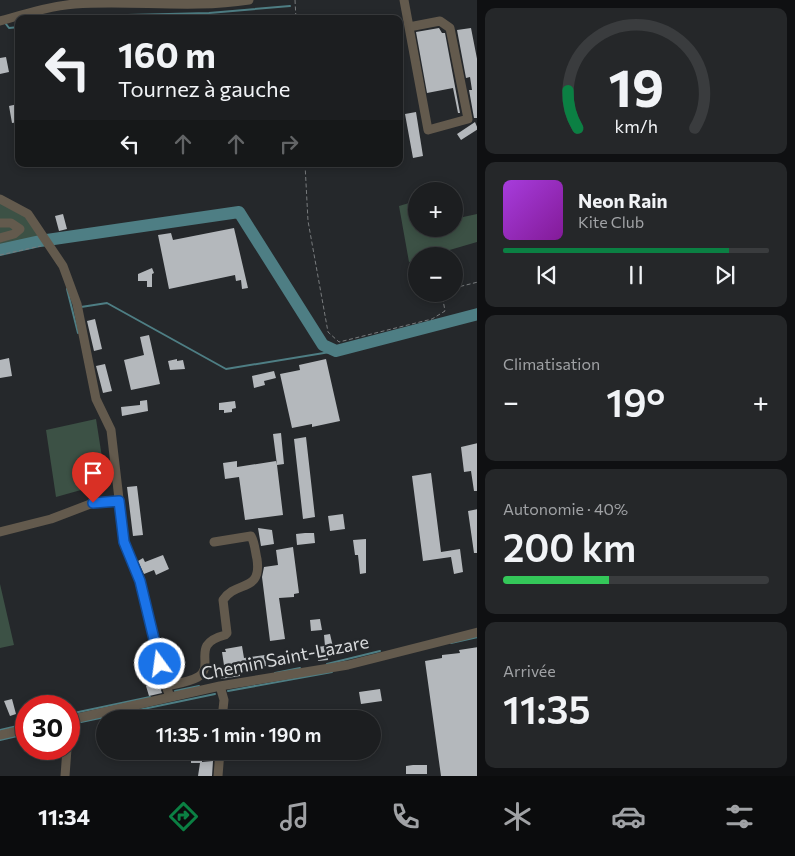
<!DOCTYPE html>
<html lang="fr">
<meta charset="utf-8">
<style>
body{margin:0;font-family:Commissioner,sans-serif;background:#252729;color:#f1f3f6;height:100vh;display:flex;flex-direction:column;font-size:19px;white-space:nowrap}
*{box-sizing:border-box;margin:0}
p{font-size:16px;color:#a0a2a5}
.icon{flex:none;width:28px;height:28px;fill:none;stroke:currentColor;stroke-width:2;stroke-linecap:round;stroke-linejoin:round}
.map{position:relative;flex:1;overflow:hidden}
.details{display:flex;flex-direction:column;gap:8px;padding:8px;background:#0f1012;width:318px}
.details>*{flex:none}
.hud{position:absolute;left:15px;top:15px;width:388px;height:152px;border-radius:10px;box-shadow:0 2px 8px #0003,0 0 0 1px #3a3c3e;background:#1c1e20;color:#f1f3f6;overflow:hidden}
.controls{position:absolute;left:408px;top:182px;display:grid;gap:10px}
.controls a{display:grid;place-items:center;width:55px;height:55px;border-radius:50%;background:#1c1e20;box-shadow:0 2px 8px #0003,0 0 0 1px #3a3c3e;font-size:25px}
.speed{position:absolute;left:15px;top:695px;display:flex;gap:10px;font-size:25px;font-weight:700;text-align:center}
.speed>*{display:grid;place-content:center;width:65px;height:65px;border-radius:50%;background:#1c1e20;box-shadow:0 2px 8px #0003,0 0 0 1px #3a3c3e;line-height:1}
.speed .limit{border:8px solid #d22;background:#fff;color:#111}
.pin{position:absolute;display:grid;place-items:center;width:42px;height:42px;color:#fff;margin:-51px -21px;border-radius:50% 50% 50% 0;rotate:-45deg;box-shadow:0 0 5px #0007}
.pin .icon{rotate:45deg}
.me{position:absolute;width:55px;margin:-28px;rotate:346deg;stroke-linejoin:round;filter:drop-shadow(0 0 4px #0008)}
.turn{display:flex;align-items:center;gap:18px;height:105px;padding:0 20px;font-size:22px}
.turn .icon{width:65px;height:65px;stroke-width:2.5}
.turn b{display:block;font-size:35px;line-height:42px}
.lanes{display:flex;align-items:center;height:48px;padding:0 20px;background:#0003;justify-content:center;gap:25px;direction:ltr}
.lanes .off{opacity:.35}
.big{font-size:38px;font-weight:600;line-height:1.1}
.details .tile{flex:1;display:flex;flex-direction:column;justify-content:center;gap:8px;min-width:0;padding:0 18px;border-radius:10px;background:#252729}
.details .dial{align-items:center;gap:0}
.dial svg{height:130px;overflow:visible;fill:none;stroke:#3a3c3e;stroke-width:7;stroke-linecap:round;text-anchor:middle}
.dial text{fill:#f1f3f6;stroke:none}
.song{display:flex;align-items:center;gap:15px}
.cover{width:60px;height:60px;border-radius:8px;background:linear-gradient(135deg,hsl(280 70% 55%),hsl(290 70% 35%))}
.played{height:5px;border-radius:2px;background:linear-gradient(90deg,#0b8043 85%,#3a3c3e 85%)}
.keys{display:flex;justify-content:space-around;direction:ltr}
.heat{display:flex;justify-content:space-between;align-items:center;font-size:28px;direction:ltr}
.charge{height:8px;border-radius:4px;background:linear-gradient(90deg,#34c759 40%,#3a3c3e 0)}
.trip{position:absolute;left:96px;top:710px;width:285px;height:50px;border-radius:25px;background:#1c1e20;box-shadow:0 2px 8px #0003,0 0 0 1px #3a3c3e;font-weight:600;line-height:50px;text-align:center}
.menu{display:flex;height:80px;justify-content:space-around;align-items:center;background:#0b0c0d;color:#a0a2a5}
.menu .icon{width:35px;height:35px}
.menu .current{color:#0b8043}
.menu b{font-size:22px;color:#f1f3f6}
main{display:flex;flex:1;min-height:0}
.map>svg:first-child{display:block}
.green{fill:#3c5145}
.lines{fill:none;stroke-linecap:round;stroke-linejoin:round}
.stream{stroke:#4e7e84;stroke-width:2}
.river{stroke:#4e7e84;stroke-width:12}
.building{fill:#b4b8bc}
.path{stroke:#787b7d;stroke-width:1;stroke-dasharray:4 2.5;stroke-linecap:butt}
.minor{stroke:#635a4d;stroke-width:9}
.route-casing{stroke:#114b97;stroke-width:12}
.route{stroke:#1a73e8;stroke-width:9}
.labels{text-anchor:middle;stroke-width:5;stroke-linejoin:round;paint-order:stroke}
.street-label{font-size:18px;fill:#d8dadc;stroke:#25282b}
</style>
<main>
<div class="map">
<svg width="478" height="776" viewBox="0 0 478 776">
<rect width="100%" height="100%" fill="#25282b"/>
<path class="green" d="M 416,201 L 416,229 L 454,229 L 454,219 L 477,214 L 477,242 L 429,256 L 416,256 L 416,260 L 409,262 L 399,206 Z
M 0,202 C 21,212 29,215 38,237 L 0,246 Z
M 96,419 L 106,483 L 56,497 L 46,430 Z
M 0,584 L 14,645 L 0,648 Z"/>
<g class="lines">
<path class="stream" d="M 72,19 L 87,16 L 209,13 L 290,6
M 6,24 L 9,28 L 19,27
M 67,289 L 78,333
M 81,307 L 107,303 L 226,369 L 336,351
M 451,643 L 478,637
M 327,664 L 380,651
M 275,673 L 300,668
M 175,691 L 199,686
M 228,691 L 332,672
M 69,714 L 150,697
M 81,722 L 215,694
M 0,730 L 26,724
M 0,740 L 26,734"/>
<path class="river" d="M 0,250 L 40,241 L 239,212 L 323,345 L 336,351 L 478,314"/>
</g>
<path class="building" d="M 439,28 L 442,33 L 445,33 L 460,113 L 458,113 L 453,88 L 427,93 L 416,32 Z
M 471,28 L 478,64 L 478,118 L 474,118 L 469,90 L 472,90 L 470,77 L 466,78 L 457,30 Z
M 6,57 L 9,72 L 0,74 L 0,58 Z
M 18,104 L 19,122 L 12,123 L 9,106 Z
M 416,112 L 423,156 L 413,158 L 405,114 Z
M 475,122 L 478,129 L 461,140 L 457,134 Z
M 63,214 L 67,229 L 59,231 L 55,216 Z
M 234,228 L 248,288 L 242,289 L 241,280 L 236,281 L 235,275 L 169,289 L 158,235 L 171,233 L 173,240 Z
M 152,268 L 154,273 L 152,274 L 152,287 L 147,287 L 147,281 L 138,281 L 138,274 Z
M 95,319 L 102,349 L 94,351 L 87,321 Z
M 149,335 L 160,384 L 131,390 L 124,360 L 144,355 L 140,337 Z
M 9,358 L 12,376 L 0,378 L 0,360 Z
M 177,359 L 177,361 L 183,360 L 185,369 L 170,370 L 168,361 Z
M 326,359 L 340,421 L 312,427 L 312,424 L 292,428 L 280,374 L 300,370 L 299,365 Z
M 105,364 L 112,391 L 103,393 L 96,366 Z
M 274,371 L 276,378 L 264,381 L 265,385 L 254,388 L 252,376 Z
M 147,400 L 148,411 L 122,416 L 121,407 L 140,405 L 140,401 Z
M 235,401 L 236,408 L 232,409 L 232,412 L 224,413 L 224,410 L 219,410 L 219,403 Z
M 281,433 L 284,464 L 277,465 L 283,515 L 245,520 L 239,477 L 225,479 L 223,463 L 237,461 L 237,467 L 276,461 L 277,465 L 273,434 Z
M 306,437 L 315,517 L 303,519 L 294,439 Z
M 478,443 L 478,491 L 474,491 L 471,471 L 464,472 L 461,447 Z
M 431,473 L 441,552 L 460,549 L 463,572 L 454,574 L 451,557 L 423,561 L 412,476 Z
M 137,486 L 143,535 L 133,536 L 127,487 Z
M 478,509 L 478,553 L 474,553 L 468,511 Z
M 343,514 L 345,529 L 330,531 L 328,516 Z
M 258,528 L 272,530 L 274,544 L 261,546 Z
M 305,533 L 314,533 L 315,543 L 297,545 L 296,534 Z
M 366,539 L 366,573 L 360,574 L 358,555 L 355,555 L 353,540 Z
M 293,547 L 299,593 L 294,594 L 294,597 L 279,598 L 285,639 L 270,641 L 262,577 L 264,567 L 278,565 L 276,550 Z
M 163,555 L 169,569 L 156,575 L 154,570 L 144,574 L 138,561 L 143,558 L 145,562 Z
M 320,619 L 322,630 L 311,631 L 310,620 Z
M 330,634 L 333,647 L 327,648 L 328,660 L 318,661 L 317,647 L 325,646 L 324,635 Z
M 242,646 L 244,658 L 265,655 L 266,666 L 240,669 L 240,676 L 221,679 L 220,673 L 225,672 L 222,652 L 226,652 L 225,649 Z
M 478,647 L 478,776 L 441,776 L 425,661 L 442,658 L 442,655 L 460,653 L 459,650 Z
M 159,684 L 162,693 L 149,696 L 146,686 Z
M 380,689 L 382,701 L 361,704 L 359,692 Z
M 12,699 L 16,714 L 10,716 L 4,701 Z
M 195,755 L 202,755 L 202,762 L 213,761 L 212,776 L 198,776 L 200,763 L 191,763 L 191,757 L 195,757 Z
M 413,765 L 427,765 L 427,774 L 406,774 L 406,766 Z"/>
<g class="lines">
<path class="path" d="M 295,0 L 296,19
M 305,164 L 308,221 L 328,332 L 339,342 L 432,319 L 445,311 L 442,294
M 0,255 L 41,246
M 454,288 L 478,282"/>
<path class="minor" d="M 404,0 L 428,130 L 468,119 L 450,28 L 440,21 L 409,27
M 0,21 C 25,14 50,6 75,4 C 133,0 191,9 249,0
M 0,199 L 28,214 L 63,266 L 77,304 L 96,399 L 111,430 L 124,542 L 140,581 L 164,680 L 170,697
M 0,223 L 11,223 L 20,229 L 14,234 L 0,238
M 0,532 L 51,519 L 93,503 L 119,501
M 167,686 C 176,684 189,682 198,677 C 216,666 189,644 225,635 L 227,633 L 223,600 C 236,580 262,593 257,559 C 255,551 255,543 251,536 L 214,542
M 220,686 L 224,700 L 222,719
M 69,720 L 220,686 L 348,665 L 478,632
M 69,729 L 69,731
M 0,735 L 26,729
M 65,776 L 67,749
M 218,776 L 220,751"/>
</g>
<g class="lines">
<g class="route-casing">
<path id="route" d="M 93,503 L 119,501 L 124,542 L 140,581 L 160,664"/>
</g>
<use href="#route" class="route"/>
</g>
<g class="labels">
<g class="street-label">
<text transform="translate(285 658) rotate(-11)" y="6">Chemin Saint-Lazare</text>
</g>
</g>
</svg>
<div class="controls">
<a>+</a>
<a>−</a>
</div>
<div class="speed"><div class="limit">30</div></div>
<div class="pin" style="left:93px;top:503px;background:#d93025"><svg class="icon" aria-label="arrive" viewBox="0 0 24 24"><path d="M6 21V4h12l-3 4 3 4H6"/></svg></div>
<svg class="me" style="left:160px;top:664px" viewBox="-20 -20 40 40"><circle r="17" fill="#1a73e8" stroke="#fff" stroke-width="3"/><path d="M0-11L8 9 0 5-8 9z" fill="#fff"/></svg>
<div class="trip">11:35 · 1 min · 190 m</div>
<div class="hud">
<div class="turn"><svg class="icon" aria-label="left" viewBox="0 0 24 24"><path d="M17 20v-9H6M10 6l-5 5 5 5"/></svg><div><b>160 m</b>Tournez à gauche</div></div>
<div class="lanes"><svg class="icon" aria-label="left" viewBox="0 0 24 24"><path d="M17 20v-9H6M10 6l-5 5 5 5"/></svg><svg class="icon off" aria-label="ahead" viewBox="0 0 24 24"><path d="M12 20V5M6 11l6-6 6 6"/></svg><svg class="icon off" aria-label="ahead" viewBox="0 0 24 24"><path d="M12 20V5M6 11l6-6 6 6"/></svg><svg class="icon off" aria-label="right" viewBox="0 0 24 24"><path d="M7 20v-9h11M14 6l5 5-5 5"/></svg></div>
</div>
</div>
<section class="details">
<div class="tile dial"><svg viewBox="0 0 100 80">
<path d="M14 69A42 42 0 1 1 86 69"/>
<path d="M14 69A42 42 0 0 1 8 46" stroke="#0b8043"/>
<text x="50" y="56" font-size="32" font-weight="700">19</text>
<text x="50" y="72" font-size="11">km/h</text>
</svg></div>
<div class="tile">
<div class="song"><i class="cover"></i><div><b>Neon Rain</b><p>Kite Club</p></div></div>
<div class="played"></div>
<div class="keys"><svg class="icon" aria-label="previous" viewBox="0 0 24 24"><path d="M18 5L8 12l10 7zM5 5v14"/></svg><svg class="icon" aria-label="pause" viewBox="0 0 24 24"><path d="M8 5v14M16 5v14"/></svg><svg class="icon" aria-label="next" viewBox="0 0 24 24"><path d="M6 5l10 7-10 7zM19 5v14"/></svg></div>
</div>
<div class="tile"><p>Climatisation</p>
<div class="heat"><a>−</a><b class="big">19°</b><a>+</a></div>
</div>
<div class="tile"><p>Autonomie · 40%</p><b class="big">200 km</b><div class="charge"></div></div>
<div class="tile"><p>Arrivée</p><b class="big">11:35</b></div>
</section>
</main>
<nav class="menu">
<b>11:34</b>
<svg class="icon current" aria-label="directions" viewBox="0 0 24 24"><path d="M12 3l9 9-9 9-9-9zM9 14v-3h6M13 9l2 2-2 2"/></svg>
<svg class="icon" aria-label="music" viewBox="0 0 24 24"><path d="M9 18V5l10-2v13"/><circle cx="6" cy="18" r="3"/><circle cx="16" cy="16" r="3"/></svg>
<svg class="icon" aria-label="phone" viewBox="0 0 24 24"><path d="M5 4h4l2 5-3 2q2 4 5 5l2-3 5 2v4C11 20 4 13 5 4z"/></svg>
<svg class="icon" aria-label="climate" viewBox="0 0 24 24"><path d="M12 3v18M4 7l16 10M4 17L20 7"/></svg>
<svg class="icon" aria-label="car" viewBox="0 0 24 24"><path d="M5 17H2v-5l4-1 3-4h7l3 4 3 1v5h-3M9 17h6M6 11h13"/><circle cx="7" cy="17" r="2"/><circle cx="17" cy="17" r="2"/></svg>
<svg class="icon" aria-label="filters" viewBox="0 0 24 24"><path d="M4 7h16M4 17h16"/><circle cx="9" cy="7" r="2"/><circle cx="15" cy="17" r="2"/></svg>
</nav>
